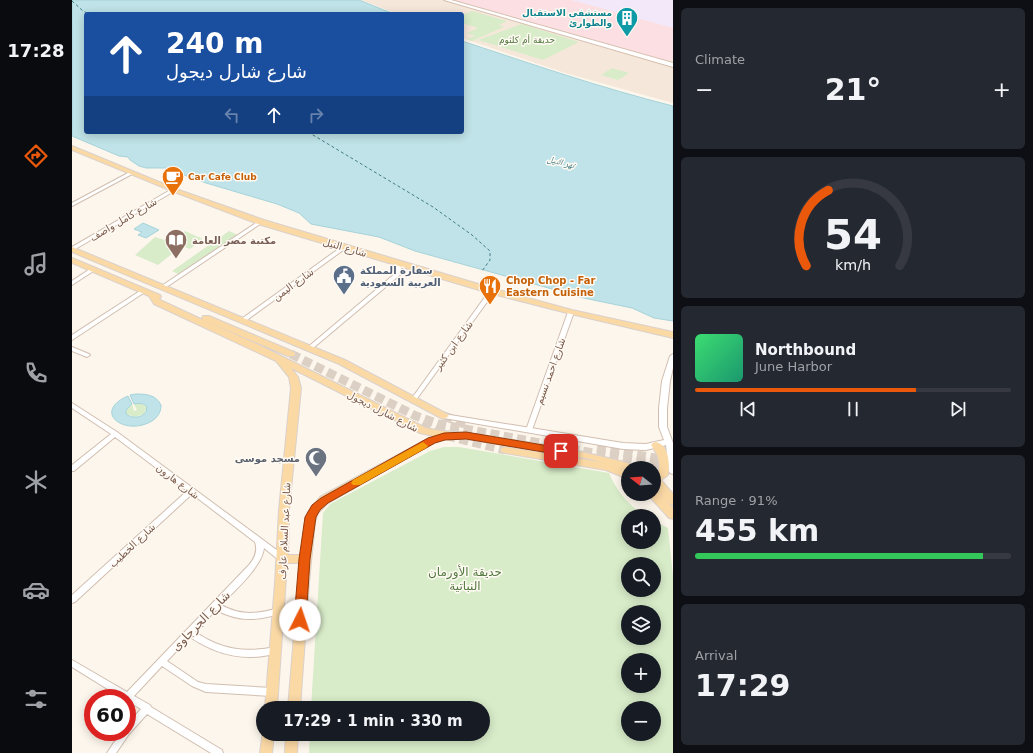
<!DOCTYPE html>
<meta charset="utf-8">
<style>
body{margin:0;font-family:"DejaVu Sans","Noto Naskh Arabic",sans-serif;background:#242831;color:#f1f3f6;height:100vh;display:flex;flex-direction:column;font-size:15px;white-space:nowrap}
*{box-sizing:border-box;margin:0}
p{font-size:13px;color:#9ea1a6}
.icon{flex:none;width:22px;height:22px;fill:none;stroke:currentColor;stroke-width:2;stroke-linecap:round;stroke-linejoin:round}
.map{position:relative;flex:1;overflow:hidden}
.drawer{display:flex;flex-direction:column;gap:8px;padding:8px;background:#0d0f14;width:360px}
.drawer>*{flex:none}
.banner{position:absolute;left:12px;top:12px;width:380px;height:122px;border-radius:4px;box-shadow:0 2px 10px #0003;background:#1a4fa0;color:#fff;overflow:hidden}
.needle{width:26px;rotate:287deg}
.buttons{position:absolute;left:549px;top:461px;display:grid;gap:8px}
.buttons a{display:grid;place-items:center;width:40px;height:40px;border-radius:50%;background:#171b24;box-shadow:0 2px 10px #0003;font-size:20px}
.speed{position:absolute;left:12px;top:689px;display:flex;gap:8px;font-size:20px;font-weight:700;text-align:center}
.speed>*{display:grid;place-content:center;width:52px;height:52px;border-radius:50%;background:#171b24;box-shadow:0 2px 10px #0003;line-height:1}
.speed .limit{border:6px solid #d22;background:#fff;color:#111}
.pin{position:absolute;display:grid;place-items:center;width:34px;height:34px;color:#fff;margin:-17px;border-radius:8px;box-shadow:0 2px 6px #0006}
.me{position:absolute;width:44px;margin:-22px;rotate:4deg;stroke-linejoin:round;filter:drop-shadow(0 0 3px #0008)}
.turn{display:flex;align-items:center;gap:14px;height:84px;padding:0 16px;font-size:18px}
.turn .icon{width:52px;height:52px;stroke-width:2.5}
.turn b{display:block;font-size:28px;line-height:34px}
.lanes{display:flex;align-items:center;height:38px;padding:0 16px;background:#0003;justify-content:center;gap:20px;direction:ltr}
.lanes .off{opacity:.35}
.big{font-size:30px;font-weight:600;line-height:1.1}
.drawer .widget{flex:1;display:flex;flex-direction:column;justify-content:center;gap:6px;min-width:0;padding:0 14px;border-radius:6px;background:#242831}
.drawer .dial{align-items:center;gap:0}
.dial svg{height:104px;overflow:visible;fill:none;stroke:#363941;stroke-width:7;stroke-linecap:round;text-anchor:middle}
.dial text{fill:#f1f3f6;stroke:none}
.song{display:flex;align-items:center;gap:12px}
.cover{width:48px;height:48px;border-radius:6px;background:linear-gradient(135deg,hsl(140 70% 55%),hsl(160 70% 35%))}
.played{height:4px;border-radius:2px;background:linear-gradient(90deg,#ea580c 70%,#363941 70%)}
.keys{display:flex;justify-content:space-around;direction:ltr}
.heat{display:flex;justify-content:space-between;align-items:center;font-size:22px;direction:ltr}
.charge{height:6px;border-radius:3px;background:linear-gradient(90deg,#34c759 91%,#363941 0)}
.trip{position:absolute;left:184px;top:701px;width:234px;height:40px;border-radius:20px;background:#171b24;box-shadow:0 2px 10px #0003;font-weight:600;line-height:40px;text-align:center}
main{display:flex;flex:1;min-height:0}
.menu{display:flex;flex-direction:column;width:72px;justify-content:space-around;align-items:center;background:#090b0e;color:#9ea1a6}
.menu .icon{width:28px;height:28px}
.menu .current{color:#ea580c}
.menu b{font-size:18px;color:#f1f3f6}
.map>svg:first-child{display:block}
.residential{fill:#f5e8da}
.education{fill:#f3e8fa}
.medical{fill:#fbdfe3}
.green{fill:#d8ecc9;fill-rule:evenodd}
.water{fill:#bfe3e8;stroke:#a5d3da}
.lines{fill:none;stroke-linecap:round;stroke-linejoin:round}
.ferry{stroke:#437c86;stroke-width:1;stroke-dasharray:3 2.5;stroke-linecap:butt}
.primary-tunnel{stroke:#dcd0c4;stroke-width:9;stroke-dasharray:9 4.5;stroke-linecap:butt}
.minor-casing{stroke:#d1beb0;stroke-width:2}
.tertiary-casing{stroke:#d1beb0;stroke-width:2}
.secondary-casing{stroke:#d6c0b0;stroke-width:2}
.primary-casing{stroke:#dad1cd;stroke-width:2}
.minor{fill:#fff;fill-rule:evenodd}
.tertiary{fill:#fff;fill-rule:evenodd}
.secondary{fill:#fff;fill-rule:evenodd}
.primary{fill:#fbd9a5;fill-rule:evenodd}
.route{fill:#ea580c;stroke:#983908}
.slow{fill:#f59e0b}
.labels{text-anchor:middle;stroke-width:3;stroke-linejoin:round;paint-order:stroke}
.far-culture-label{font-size:9px;font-weight:bold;fill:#0d838f;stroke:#fffaf3;text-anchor:end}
.far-park-label{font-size:9px;fill:#537a41;stroke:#fffaf3}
.far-water-label{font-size:9px;font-style:italic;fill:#437c86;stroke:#fffaf3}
.far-food-label{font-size:9px;font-weight:bold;fill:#c56008;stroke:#fffaf3;text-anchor:start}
.street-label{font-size:10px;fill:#7a5c4d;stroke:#fffaf3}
.education-label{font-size:10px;font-weight:bold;fill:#785e54;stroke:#fffaf3;text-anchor:start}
.service-label{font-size:10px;font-weight:bold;fill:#4e5e75;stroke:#fffaf3;text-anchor:start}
.food-label{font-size:10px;font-weight:bold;fill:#c56008;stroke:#fffaf3;text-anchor:start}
.worship-label{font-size:10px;font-weight:bold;fill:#5b616d;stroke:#fffaf3;text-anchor:end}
.near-park-label{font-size:12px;fill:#537a41;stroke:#fffaf3}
.near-street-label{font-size:12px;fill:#7a5c4d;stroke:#fffaf3}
</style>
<main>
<nav class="menu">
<b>17:28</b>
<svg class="icon current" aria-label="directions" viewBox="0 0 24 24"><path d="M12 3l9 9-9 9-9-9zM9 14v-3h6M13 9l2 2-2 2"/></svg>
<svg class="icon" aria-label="music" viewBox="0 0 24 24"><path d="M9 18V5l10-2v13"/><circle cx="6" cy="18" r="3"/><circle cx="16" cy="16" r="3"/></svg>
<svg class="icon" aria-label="phone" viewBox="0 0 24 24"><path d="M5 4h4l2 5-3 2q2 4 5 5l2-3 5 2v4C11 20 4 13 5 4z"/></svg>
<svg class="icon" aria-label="climate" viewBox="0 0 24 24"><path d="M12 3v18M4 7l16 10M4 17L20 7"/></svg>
<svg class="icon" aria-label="car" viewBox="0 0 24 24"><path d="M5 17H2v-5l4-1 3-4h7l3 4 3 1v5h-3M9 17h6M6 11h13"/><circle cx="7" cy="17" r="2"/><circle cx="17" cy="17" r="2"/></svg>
<svg class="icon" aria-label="filters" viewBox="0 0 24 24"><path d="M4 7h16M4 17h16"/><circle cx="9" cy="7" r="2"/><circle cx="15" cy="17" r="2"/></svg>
</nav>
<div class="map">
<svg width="601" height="753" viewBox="0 0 601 753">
<rect width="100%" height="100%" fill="#fdf6ec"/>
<path class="residential" d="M 289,0 L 601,0 L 601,103 L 493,73 L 390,38 L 390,14 L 326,14 Z"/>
<path class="education" d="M 499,0 L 601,0 L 601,28 Z"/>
<path class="medical" d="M 377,0 L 499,0 L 601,28 L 601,58 L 592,62 Z"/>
<path class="green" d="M 400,11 L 435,21 L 427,25 L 432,27 L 400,41 L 395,39 L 403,36 L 395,33 L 406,28 L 390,23 L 390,15 Z
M 450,24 L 507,42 L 471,60 L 406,40 Z
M 540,68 L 557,73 L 546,80 L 529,75 Z
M 113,231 L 131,239 L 118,249 L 110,246 L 86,265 L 63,255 L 83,237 L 106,244 L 100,241 Z
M 157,231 L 166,235 L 108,275 L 100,271 Z
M 67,403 L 75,407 L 72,414 L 63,417 L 54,414 L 54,410 L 60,404 L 62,411 L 65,410 L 62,404 Z
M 372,447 L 387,447 L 537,473 C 545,492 557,505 573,516 L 556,516 L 556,542 L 582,542 L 582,521 L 596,528 L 601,576 L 601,753 L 237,753 L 238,734 L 411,734 L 411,708 L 239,708 L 251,513 L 258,504 L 358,451 ZM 556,564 L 582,564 L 582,590 L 556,590 ZM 556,612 L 582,612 L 582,638 L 556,638 ZM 556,660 L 582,660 L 582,686 L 556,686 ZM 556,708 L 582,708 L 582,734 L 556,734 Z"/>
<path class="water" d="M 0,0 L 287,0 L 322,14 L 14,14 L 14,132 L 390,132 L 390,41 C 460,64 529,88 601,106 L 601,321 L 582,318 L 560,308 L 502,296 L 498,294 L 343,251 L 307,237 L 239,224 L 227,213 L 205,204 L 134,183 L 93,168 L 74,168 L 67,166 L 58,160 L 56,157 L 47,156 L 0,136 Z
M 71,223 L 87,230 L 74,238 L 66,235 L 70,232 L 62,229 Z
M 64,394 C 75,394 84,395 89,405 C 89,412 86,417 80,421 C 53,437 19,412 56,396 L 60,404 L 54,410 L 54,414 C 61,419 69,418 74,412 L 75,407 C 72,403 67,403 62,404 L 58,395 Z"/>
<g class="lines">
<path class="ferry" d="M 0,1 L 11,11 L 17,14
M 236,132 L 361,207 L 400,235 L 418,251 L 418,260 L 410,271"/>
<path class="primary-tunnel" d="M 219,354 L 344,416 L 367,424 L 601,468
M 372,416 L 395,425
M 351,422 L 380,437 L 433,450
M 525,448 L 601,461"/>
<g class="minor-casing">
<path id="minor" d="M 58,172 L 60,172 L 62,173 L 0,206 L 0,203 Z
M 100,189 L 102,189 L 104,190 L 0,251 L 0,247 Z
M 187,221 L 189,221 L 191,222 L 93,288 L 91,289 L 88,287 Z
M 272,245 L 275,247 L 274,248 L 172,322 L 168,322 L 167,321 L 168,320 Z
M 329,262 L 332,264 L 328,266 L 331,269 L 329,274 L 240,349 L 236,349 L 235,348 L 236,347 L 325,272 L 325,269 L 321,266 Z
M 21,267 L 23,268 L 24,269 L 23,270 L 0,285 L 0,281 Z
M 71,289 L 74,291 L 73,292 L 0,340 L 0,335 Z
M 420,289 L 423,291 L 344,400 L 340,400 L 339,399 L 340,398 L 418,290 Z
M 499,310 L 502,312 L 460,430 L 457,432 L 455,432 L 454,430 L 496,312 Z
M 0,347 L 17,354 L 18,355 L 15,357 L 0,351 Z
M 0,403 L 45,432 L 214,557 L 215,559 L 214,561 L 211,562 L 208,561 L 192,548 C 190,567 162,591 149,605 C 169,616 185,614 207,608 L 210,609 L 211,611 L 210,613 C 185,621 167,622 144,610 L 123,632 C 150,650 172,653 204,647 L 207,648 L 208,650 L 207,652 C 176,663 144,655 118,637 L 95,661 L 126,682 L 134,684 L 200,688 L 203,689 L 204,692 L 203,695 L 200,696 L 134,692 L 120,686 L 90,666 L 62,696 L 78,705 L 79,707 L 150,750 L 151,753 L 139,753 L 75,714 L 57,734 L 44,753 L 35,753 L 49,732 L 55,732 L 55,725 L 69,709 L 55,701 L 55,698 L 50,698 L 0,667 L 0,660 L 55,692 L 177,565 C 183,558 186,551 183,542 L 120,494 L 3,602 L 0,603 L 0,595 L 115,491 L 43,437 L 2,471 L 0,471 L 0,465 L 39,434 L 0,408 Z"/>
</g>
<g class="tertiary-casing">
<path id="tertiary" d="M 601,354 L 601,368 L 598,381 L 595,408 L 595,427 L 601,443 L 601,474 L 598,473 L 597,471 L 594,445 L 574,450 L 551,449 L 372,418 L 368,416 L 372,414 L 551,443 L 574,444 L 592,440 L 587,427 L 587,408 L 590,381 L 598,356 Z"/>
</g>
<g class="secondary-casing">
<path id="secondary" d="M 372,0 L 379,0 L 601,63 L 601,67 Z"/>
</g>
<g class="primary-casing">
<path id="primary" d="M 0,146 L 104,189 L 192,220 L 423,289 L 500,310 L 601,332 L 601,338 L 499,314 L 417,293 L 186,224 L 100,191 L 0,150 Z
M 0,247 L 273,360 L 375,414 L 377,416 L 372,419 L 369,418 L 267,364 L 0,252 Z
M 0,258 L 88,295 L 89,297 L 87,299 L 88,300 L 131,320 L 130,318 L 131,316 L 137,316 L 222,352 L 223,354 L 222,356 L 216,356 L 131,320 L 187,345 L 354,428 C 370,432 386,432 403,434 C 457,442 512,450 566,466 L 567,468 L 556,468 L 556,470 L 546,467 L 556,471 L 556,479 L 534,470 L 433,453 L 430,452 L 428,450 L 430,448 L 433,447 L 529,462 L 518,459 L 401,440 L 375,438 L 363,442 L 256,503 L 246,513 L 243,522 L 237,582 L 228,708 L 216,708 L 228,563 L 215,563 L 205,708 L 193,708 L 203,583 L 207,510 L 219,388 L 217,377 L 204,361 L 82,304 L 77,296 L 0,263 ZM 219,368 L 348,433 L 361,436 L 248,497 L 236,512 L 233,522 L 229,555 L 216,555 L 217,510 L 229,388 L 226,377 Z
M 584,442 C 597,445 598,464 596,475 L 589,480 L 601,494 L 601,505 L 597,504 L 582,485 L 582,474 L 586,473 C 589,461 586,455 579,445 L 581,443 Z
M 582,490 L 586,491 L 601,508 L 601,519 L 597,518 L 578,497 L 577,494 L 582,494 Z
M 191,731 L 191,734 L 202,734 L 200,753 L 188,753 Z
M 214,734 L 226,734 L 225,753 L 213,753 Z"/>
</g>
<use href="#minor" class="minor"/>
<use href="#tertiary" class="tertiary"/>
<use href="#secondary" class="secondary"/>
<use href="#primary" class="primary"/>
</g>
<path class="route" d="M 394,432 L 489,448 L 494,451 L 489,455 L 394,439 L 373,440 L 363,443 L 256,503 L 248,510 L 244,517 L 238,559 L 234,620 L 232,623 L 228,625 L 224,623 L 222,620 L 227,559 L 233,517 L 240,505 L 249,498 L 356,438 L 372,433 Z"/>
<path class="slow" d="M 351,442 L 356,446 L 354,448 L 288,485 L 281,485 L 279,483 L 281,480 Z"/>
<defs>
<g id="building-pin" transform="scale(1.15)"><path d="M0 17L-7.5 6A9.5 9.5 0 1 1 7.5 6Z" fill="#0f9aa8" stroke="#fffaf3"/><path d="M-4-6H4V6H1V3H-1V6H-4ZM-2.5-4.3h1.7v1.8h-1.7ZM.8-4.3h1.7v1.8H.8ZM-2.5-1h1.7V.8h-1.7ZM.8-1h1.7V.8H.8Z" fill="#fff"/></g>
<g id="cafe-pin" transform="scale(1.15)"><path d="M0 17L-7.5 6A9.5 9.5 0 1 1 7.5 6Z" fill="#e8710a" stroke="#fffaf3"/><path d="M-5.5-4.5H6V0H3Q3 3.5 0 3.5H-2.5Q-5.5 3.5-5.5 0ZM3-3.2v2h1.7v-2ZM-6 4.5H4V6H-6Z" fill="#fff"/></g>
<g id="library-pin" transform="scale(1.15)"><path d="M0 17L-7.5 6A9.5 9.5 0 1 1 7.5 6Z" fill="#8d6e63" stroke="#fffaf3"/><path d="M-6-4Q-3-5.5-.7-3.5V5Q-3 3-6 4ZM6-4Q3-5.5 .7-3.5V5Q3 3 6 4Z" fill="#fff"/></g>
<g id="civic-pin" transform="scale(1.15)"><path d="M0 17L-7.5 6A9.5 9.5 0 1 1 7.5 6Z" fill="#5c6f8a" stroke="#fffaf3"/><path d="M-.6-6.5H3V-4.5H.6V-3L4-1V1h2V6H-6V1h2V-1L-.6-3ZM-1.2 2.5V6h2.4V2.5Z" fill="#fff"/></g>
<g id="restaurant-pin" transform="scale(1.15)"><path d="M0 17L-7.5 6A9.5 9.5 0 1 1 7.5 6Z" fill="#e8710a" stroke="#fffaf3"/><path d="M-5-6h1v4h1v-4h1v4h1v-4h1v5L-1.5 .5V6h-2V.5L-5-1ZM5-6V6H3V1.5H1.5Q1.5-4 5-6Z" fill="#fff"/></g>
<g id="mosque-pin" transform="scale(1.15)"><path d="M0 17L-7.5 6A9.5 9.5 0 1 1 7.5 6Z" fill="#6b7280" stroke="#fffaf3"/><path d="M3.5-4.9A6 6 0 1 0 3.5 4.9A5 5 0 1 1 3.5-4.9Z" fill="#fff"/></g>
</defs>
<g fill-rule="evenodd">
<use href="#building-pin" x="555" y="18"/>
<use href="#cafe-pin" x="101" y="177"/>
<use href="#library-pin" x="104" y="240"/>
<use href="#civic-pin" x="272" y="276"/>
<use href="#restaurant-pin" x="418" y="286"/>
<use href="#mosque-pin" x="244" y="458"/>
</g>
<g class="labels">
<g class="far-culture-label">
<text x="540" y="16">مستشفى الاستقبال<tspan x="540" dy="10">والطوارئ</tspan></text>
</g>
<g class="far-park-label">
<text x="455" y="43">حديقة أم كلثوم</text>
</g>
<g class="far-water-label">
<text transform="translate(489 162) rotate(15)" y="3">نهر النيل</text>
</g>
<g class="far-food-label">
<text x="116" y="180">Car Cafe Club</text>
</g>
<g class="street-label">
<text transform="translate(51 219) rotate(-30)" y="4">شارع كامل واصف</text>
<text transform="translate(273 247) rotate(16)" y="4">شارع النيل</text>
<text transform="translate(221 284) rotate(-36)" y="4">شارع اليمن</text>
<text transform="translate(381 345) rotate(-54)" y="4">شارع ابن كثير</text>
<text transform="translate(478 371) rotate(-70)" y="4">شارع احمد نسيم</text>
<text transform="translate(311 411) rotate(27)" y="4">شارع شارل ديجول</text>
<text transform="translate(106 481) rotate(37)" y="4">شارع هارون</text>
<text transform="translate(212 531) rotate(-87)" y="4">شارع عبد السلام عارف</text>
<text transform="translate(60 545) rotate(-43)" y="4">شارع الخطيب</text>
</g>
<g class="education-label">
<text x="120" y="244">مكتبة مصر العامة</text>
</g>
<g class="service-label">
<text x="288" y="274">سفارة المملكة<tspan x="288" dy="12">العربية السعودية</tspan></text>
</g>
<g class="food-label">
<text x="434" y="284">Chop Chop - Far<tspan x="434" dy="12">Eastern Cuisine</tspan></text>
</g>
<g class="worship-label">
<text x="228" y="462">مسجد موسى</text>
</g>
<g class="near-park-label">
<text x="393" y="576">حديقة الأورمان<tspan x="393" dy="14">النباتية</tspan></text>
</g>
<g class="near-street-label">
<text transform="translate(129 621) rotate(-46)" y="4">شارع الجرجاوى</text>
</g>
</g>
</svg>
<div class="buttons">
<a><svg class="needle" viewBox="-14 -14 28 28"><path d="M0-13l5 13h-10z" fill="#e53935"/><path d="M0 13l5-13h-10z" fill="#9ea1a6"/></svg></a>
<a><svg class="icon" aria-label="sound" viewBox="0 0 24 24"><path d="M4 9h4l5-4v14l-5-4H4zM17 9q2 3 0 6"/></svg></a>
<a><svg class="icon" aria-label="search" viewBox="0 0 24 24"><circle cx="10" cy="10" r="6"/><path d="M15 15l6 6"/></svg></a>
<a><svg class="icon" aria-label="layers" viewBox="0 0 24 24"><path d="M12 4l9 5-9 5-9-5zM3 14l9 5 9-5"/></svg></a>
<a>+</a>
<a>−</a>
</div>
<div class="speed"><div class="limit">60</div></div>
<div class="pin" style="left:489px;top:451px;background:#d93025"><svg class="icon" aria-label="arrive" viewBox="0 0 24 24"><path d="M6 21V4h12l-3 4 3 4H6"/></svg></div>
<svg class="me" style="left:228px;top:620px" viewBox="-20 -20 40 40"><circle r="19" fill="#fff"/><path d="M0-13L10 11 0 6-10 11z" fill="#ea580c"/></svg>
<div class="trip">17:29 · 1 min · 330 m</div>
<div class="banner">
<div class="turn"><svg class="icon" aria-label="ahead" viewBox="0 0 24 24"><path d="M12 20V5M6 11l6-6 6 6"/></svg><div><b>240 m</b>شارع شارل ديجول</div></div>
<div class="lanes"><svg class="icon off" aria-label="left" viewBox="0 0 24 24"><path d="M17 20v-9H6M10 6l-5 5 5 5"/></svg><svg class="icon" aria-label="ahead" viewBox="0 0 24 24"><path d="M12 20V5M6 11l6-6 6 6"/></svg><svg class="icon off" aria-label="right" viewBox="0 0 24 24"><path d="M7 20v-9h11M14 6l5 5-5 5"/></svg></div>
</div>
</div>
<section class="drawer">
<div class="widget"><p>Climate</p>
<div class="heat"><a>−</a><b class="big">21°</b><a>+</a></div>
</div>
<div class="widget dial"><svg viewBox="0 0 100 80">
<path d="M14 69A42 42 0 1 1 86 69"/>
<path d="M14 69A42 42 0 0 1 31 11" stroke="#ea580c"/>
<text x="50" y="56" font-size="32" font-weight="700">54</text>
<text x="50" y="72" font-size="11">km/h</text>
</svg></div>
<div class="widget">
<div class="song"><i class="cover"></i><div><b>Northbound</b><p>June Harbor</p></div></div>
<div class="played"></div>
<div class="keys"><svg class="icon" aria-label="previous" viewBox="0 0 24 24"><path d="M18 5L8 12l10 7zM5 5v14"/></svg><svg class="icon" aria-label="pause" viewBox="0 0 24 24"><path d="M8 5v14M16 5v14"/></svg><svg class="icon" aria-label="next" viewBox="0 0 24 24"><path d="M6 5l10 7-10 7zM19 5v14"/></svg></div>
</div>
<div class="widget"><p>Range · 91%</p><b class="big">455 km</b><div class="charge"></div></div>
<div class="widget"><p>Arrival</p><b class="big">17:29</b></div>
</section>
</main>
